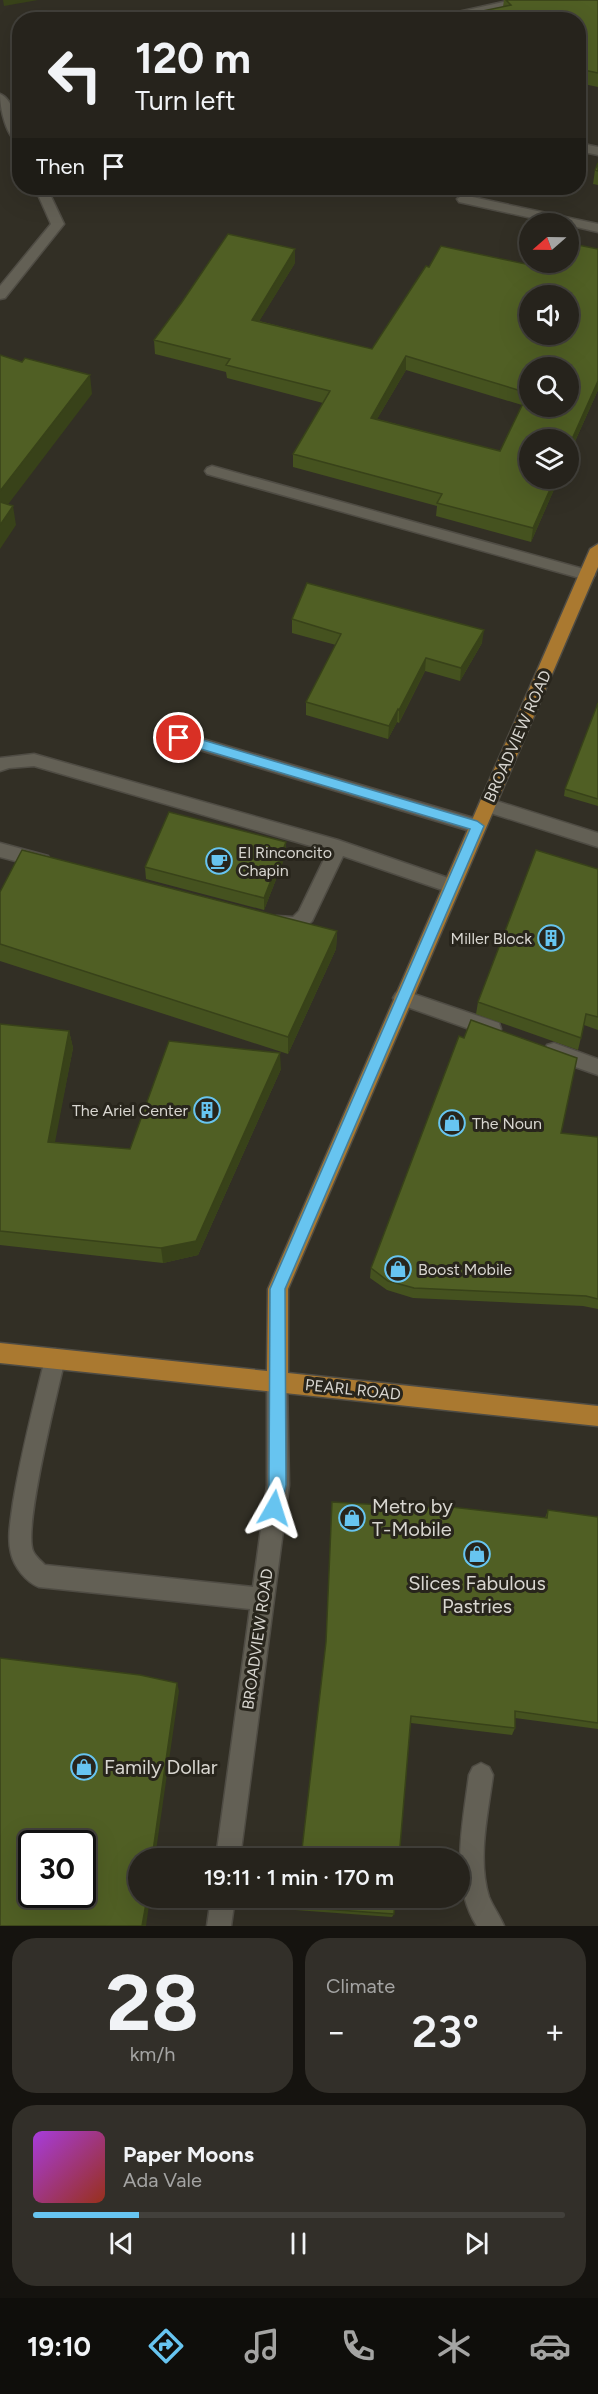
<!DOCTYPE html>
<meta charset="utf-8">
<style>
body{margin:0;font-family:Figtree,sans-serif;background:#322f29;color:#f1f3f6;height:100vh;display:flex;flex-direction:column;font-size:22px;white-space:nowrap}
*{box-sizing:border-box;margin:0}
p{font-size:20px;color:#a4a4a3}
.icon{flex:none;width:33px;height:33px;fill:none;stroke:currentColor;stroke-width:2;stroke-linecap:round;stroke-linejoin:round}
.map{position:relative;height:1926px;overflow:hidden}
.sheet{display:flex;flex-direction:column;gap:12px;padding:12px;background:#15130f;flex:1}
.sheet>*{flex:none}
.banner{position:absolute;left:12px;top:12px;width:574px;height:183px;border-radius:24px;box-shadow:0 6px 24px #0002,0 0 0 2px #42403b;background:#26231c;color:#f1f3f6;overflow:hidden}
.needle{width:39px;rotate:250deg}
.tools{position:absolute;left:519px;top:213px;display:grid;gap:12px}
.tools a{display:grid;place-items:center;width:60px;height:60px;border-radius:50%;background:#26231c;box-shadow:0 6px 24px #0002,0 0 0 2px #42403b;font-size:30px}
.speed{position:absolute;left:18px;top:1830px;display:flex;gap:12px;font-size:30px;font-weight:700;text-align:center}
.speed>*{display:grid;place-content:center;width:78px;height:78px;border-radius:50%;background:#26231c;box-shadow:0 6px 24px #0002,0 0 0 2px #42403b;line-height:1}
.speed .limit{border:3px solid #111;border-radius:9px;background:#fff;color:#111}
.pin{position:absolute;display:grid;place-items:center;width:51px;height:51px;color:#fff;margin:-26px;border:3px solid #fff;border-radius:50%;box-shadow:0 2px 6px #0007}
.me{position:absolute;width:66px;margin:-33px;rotate:6deg;stroke-linejoin:round;filter:drop-shadow(0 0 4px #0008)}
.turn{display:flex;align-items:center;gap:21px;height:126px;padding:0 24px;font-size:27px}
.turn .icon{width:78px;height:78px;stroke-width:2.5}
.turn b{display:block;font-size:42px;line-height:51px}
.then{display:flex;align-items:center;height:57px;padding:0 24px;background:#0003;gap:12px;font-size:22px}
.big{font-size:45px;font-weight:600;line-height:1.1}
.sheet .card{flex:1;display:flex;flex-direction:column;justify-content:center;gap:9px;min-width:0;padding:0 21px;border-radius:24px;background:#322f29}
.sheet .dial{align-items:center;gap:0}
.dial b{font-size:78px;line-height:1}
.song{display:flex;align-items:center;gap:18px}
.cover{width:72px;height:72px;border-radius:9px;background:linear-gradient(135deg,hsl(280 70% 55%),hsl(10 70% 35%))}
.played{height:6px;border-radius:3px;background:linear-gradient(90deg,#67c4f0 20%,#42403b 20%)}
.keys{display:flex;justify-content:space-around;direction:ltr}
.heat{display:flex;justify-content:space-between;align-items:center;font-size:33px;direction:ltr}
.sheet .tiles{flex:1;display:grid;gap:12px;grid-template-columns:1fr 1fr}
.card:last-child{grid-column:span 2}
.trip{position:absolute;left:128px;top:1848px;width:342px;height:60px;border-radius:30px;background:#26231c;box-shadow:0 6px 24px #0002,0 0 0 2px #42403b;font-weight:600;line-height:60px;text-align:center}
.tab-bar{display:flex;height:96px;justify-content:space-around;align-items:center;background:#0f0e0b;color:#a4a4a3}
.tab-bar .icon{width:42px;height:42px}
.tab-bar .current{color:#67c4f0}
.tab-bar b{font-size:27px;color:#f1f3f6}
.map>svg:first-child{display:block}
.lines{fill:none;stroke-linecap:round;stroke-linejoin:round}
.minor-casing{stroke:#4f4c44;stroke-width:3}
.major-casing{stroke:#4f4c44;stroke-width:3}
.minor{fill:#636055;fill-rule:evenodd}
.major{fill:#aa7930;fill-rule:evenodd}
.wall{fill:#45521f;fill-rule:evenodd}
.shaded-wall{fill:#384219}
.building{fill:#505f24;stroke:#384219;stroke-width:1.5;fill-rule:evenodd}
.route{fill:#67c4f0;stroke:#437f9c;stroke-width:1.5}
.labels{text-anchor:middle;stroke-width:6;stroke-linejoin:round;paint-order:stroke}
.street-label{font-size:16px;fill:#d8d6d0;stroke:#28251c}
.poi-label{font-size:16px;fill:#d8d6d0;stroke:#28251c;text-anchor:start}
.near-poi-label{font-size:20px;fill:#d8d6d0;stroke:#28251c;text-anchor:start}
</style>
<div class="map">
<svg width="598" height="1926" viewBox="0 0 598 1926">
<rect width="100%" height="100%" fill="#322f25"/>
<g class="lines">
<g class="minor-casing">
<path id="minor" d="M 512,0 L 535,0 L 529,3 L 447,20 L 422,20 Z
M 0,94 C 14,99 20,130 20,144 C 6,138 0,108 0,94 Z
M 579,143 L 598,147 L 598,155 L 579,151 Z
M 35,188 L 47,188 L 64,224 L 5,298 L 0,299 L 0,286 L 51,224 Z
M 463,195 L 598,224 L 598,232 L 568,225 L 568,224 L 559,224 L 459,202 L 457,199 Z
M 212,466 L 587,570 L 592,571 L 595,575 L 592,579 L 587,580 L 207,474 L 205,471 L 207,468 Z
M 179,732 L 477,819 L 483,821 L 486,826 L 483,831 L 477,833 L 173,742 L 171,738 L 173,734 Z
M 34,754 L 338,840 L 457,881 L 460,886 L 457,891 L 451,893 L 343,856 L 312,921 C 301,933 286,933 271,928 L 268,923 L 271,918 L 277,916 L 293,917 L 299,911 L 328,851 L 34,766 L 9,768 L 0,771 L 0,758 Z
M 487,798 L 598,833 L 598,847 L 481,810 L 479,805 L 481,800 Z
M 0,843 L 48,856 L 51,861 L 48,866 L 42,868 L 0,857 Z
M 402,990 L 499,1023 L 501,1029 L 499,1035 L 492,1037 L 396,1003 L 393,998 L 396,993 Z
M 554,1043 L 598,1059 L 598,1075 L 547,1057 L 545,1051 L 547,1045 Z
M 55,1349 L 62,1352 L 65,1359 C 58,1390 23,1528 33,1551 C 35,1556 41,1561 45,1565 L 253,1587 L 267,1485 L 267,1381 L 270,1374 L 277,1371 L 284,1374 L 287,1381 L 289,1485 L 240,1858 L 216,1858 L 250,1609 L 39,1587 C 26,1582 14,1567 11,1553 C 7,1537 11,1519 13,1503 C 21,1454 33,1407 45,1359 L 48,1352 Z
M 481,1763 L 489,1767 L 493,1775 C 488,1813 477,1859 489,1897 C 493,1907 500,1916 504,1926 L 477,1926 C 449,1883 463,1823 469,1775 L 473,1767 Z
M 211,1898 L 235,1898 L 231,1926 L 207,1926 Z"/>
</g>
<g class="major-casing">
<path id="major" d="M 598,544 L 598,567 L 288,1289 L 288,1373 L 598,1406 L 598,1426 L 0,1363 L 0,1343 L 267,1371 L 268,1289 L 590,549 Z"/>
</g>
<use href="#minor" class="minor"/>
<use href="#major" class="major"/>
</g>
<path class="wall" d="M 504,0 L 598,0 L 598,87 L 579,83 L 579,20 L 503,7 Z
M 598,163 L 598,185 L 593,184 L 595,170 Z
M 389,188 L 424,188 L 420,194 Z
M 598,249 L 598,390 L 568,457 L 568,440 L 530,478 L 559,478 L 531,542 L 436,516 L 437,506 L 293,467 L 293,454 L 323,403 L 227,378 L 226,372 L 155,354 L 154,340 L 295,263 L 259,321 L 372,349 L 429,267 L 525,264 ZM 406,370 L 522,405 L 500,451 L 377,419 Z
M 292,619 L 482,643 L 460,681 L 425,671 L 399,723 L 397,722 L 388,739 L 306,715 L 306,702 L 336,645 L 292,633 Z
M 598,703 L 598,806 L 564,796 L 565,789 Z
M 286,854 L 264,910 L 146,879 L 145,867 Z
M 598,869 L 598,1030 L 584,1025 L 578,1050 L 476,1014 L 478,1002 Z
M 0,892 L 337,931 L 336,949 L 288,1054 L 0,961 Z
M 0,1024 L 69,1031 L 73,1048 L 54,1143 L 130,1149 L 281,1069 L 198,1255 L 163,1263 L 0,1245 Z
M 561,1133 L 598,1137 L 598,1309 L 583,1306 L 413,1298 L 387,1290 L 370,1278 L 371,1268 Z
M 548,1510 L 598,1517 L 598,1729 L 515,1718 L 515,1728 L 512,1735 L 411,1723 L 326,1643 L 545,1518 Z
M 295,1907 L 394,1914 L 392,1917 L 295,1910 Z"/>
<path class="shaded-wall" d="M 3,0 L 38,0 L 4,6 Z
M 295,249 L 295,263 L 252,333 L 252,320 Z
M 406,356 L 406,370 L 370,431 L 371,418 Z
M 90,375 L 92,394 L 0,515 L 0,491 Z
M 598,381 L 598,390 L 568,457 L 568,448 Z
M 555,478 L 559,478 L 531,542 L 533,528 Z
M 13,506 L 16,525 L 0,549 L 0,525 Z
M 484,630 L 482,643 L 460,681 L 461,668 Z
M 426,658 L 425,671 L 399,723 L 399,710 Z
M 398,709 L 397,722 L 388,739 L 389,726 Z
M 286,842 L 286,854 L 264,910 L 264,898 Z
M 337,931 L 336,949 L 288,1054 L 288,1037 Z
M 69,1031 L 73,1048 L 52,1158 L 48,1142 Z
M 280,1053 L 281,1069 L 198,1255 L 163,1263 L 161,1248 Z
M 177,1683 L 179,1691 L 155,1858 L 152,1858 Z
M 147,1898 L 150,1898 L 146,1926 L 142,1926 Z"/>
<path class="building" d="M 506,0 L 598,0 L 598,73 L 579,69 L 579,20 L 440,20 L 511,5 Z
M 598,163 L 598,171 L 595,170 Z
M 228,234 L 295,249 L 252,320 L 372,349 L 426,266 L 429,267 L 441,246 L 525,264 L 530,254 L 530,262 L 568,262 L 568,243 L 598,249 L 598,381 L 568,448 L 568,440 L 530,440 L 530,478 L 555,478 L 533,528 L 437,503 L 442,494 L 293,454 L 330,391 L 226,365 L 230,359 L 154,340 L 182,302 ZM 530,296 L 568,296 L 568,334 L 530,334 ZM 406,356 L 528,393 L 500,451 L 371,418 ZM 530,368 L 568,368 L 568,406 L 530,406 Z
M 0,355 L 22,362 L 25,358 L 90,375 L 0,491 Z
M 0,502 L 13,506 L 0,525 Z
M 307,583 L 484,630 L 461,668 L 426,658 L 399,710 L 398,709 L 389,726 L 306,702 L 341,634 L 292,619 Z
M 598,703 L 598,799 L 565,789 Z
M 169,812 L 286,842 L 264,898 L 145,867 Z
M 22,850 L 337,931 L 288,1037 L 0,944 L 0,892 Z
M 536,850 L 598,869 L 598,1017 L 586,1014 L 581,1038 L 478,1002 Z
M 471,1020 L 577,1058 L 561,1133 L 598,1137 L 598,1299 L 586,1296 L 414,1288 L 388,1281 L 371,1268 L 459,1036 L 464,1038 Z
M 0,1024 L 69,1031 L 48,1142 L 130,1149 L 169,1041 L 280,1053 L 196,1241 L 161,1248 L 0,1231 Z
M 332,1502 L 433,1508 L 434,1505 L 547,1518 L 548,1510 L 598,1517 L 598,1723 L 515,1711 L 515,1728 L 411,1716 L 399,1858 L 301,1858 L 326,1642 Z
M 0,1658 L 140,1675 L 177,1683 L 152,1858 L 138,1858 L 138,1898 L 147,1898 L 142,1926 L 0,1926 ZM 32,1844 L 82,1844 L 82,1894 L 32,1894 Z
M 296,1898 L 395,1898 L 394,1914 L 295,1907 Z"/>
<path class="route" d="M 179,733 L 477,821 L 484,826 L 285,1289 L 286,1485 L 280,1514 L 274,1516 L 269,1514 L 266,1508 L 269,1485 L 270,1289 L 470,829 L 174,741 L 173,738 Z"/>
<defs>
<g id="cafe-ring" transform="scale(1.35)"><circle r="9.5" fill="#28251c" stroke="#67c4f0" stroke-width="1.5"/><path d="M-5.5-4.5H6V0H3Q3 3.5 0 3.5H-2.5Q-5.5 3.5-5.5 0ZM3-3.2v2h1.7v-2ZM-6 4.5H4V6H-6Z" fill="#67c4f0"/></g>
<g id="building-ring" transform="scale(1.35)"><circle r="9.5" fill="#28251c" stroke="#67c4f0" stroke-width="1.5"/><path d="M-4-6H4V6H1V3H-1V6H-4ZM-2.5-4.3h1.7v1.8h-1.7ZM.8-4.3h1.7v1.8H.8ZM-2.5-1h1.7V.8h-1.7ZM.8-1h1.7V.8H.8Z" fill="#67c4f0"/></g>
<g id="shop-ring" transform="scale(1.35)"><circle r="9.5" fill="#28251c" stroke="#67c4f0" stroke-width="1.5"/><path d="M-5-2.5h2.3a2.7 3.5 0 0 1 5.4 0H5L5.5 6h-11ZM-1.5-2.5h3a1.5 2.3 0 0 0-3 0Z" fill="#67c4f0"/></g>
</defs>
<g fill-rule="evenodd">
<use href="#cafe-ring" x="219" y="861"/>
<use href="#building-ring" x="551" y="938"/>
<use href="#building-ring" x="207" y="1110"/>
<use href="#shop-ring" x="452" y="1123"/>
<use href="#shop-ring" x="398" y="1269"/>
<use href="#shop-ring" x="352" y="1518"/>
<use href="#shop-ring" x="477" y="1554"/>
<use href="#shop-ring" x="84" y="1767"/>
</g>
<g class="labels">
<g class="street-label">
<text transform="translate(517 736) rotate(-66)" y="6">BROADVIEW ROAD</text>
<text transform="translate(353 1389) rotate(6)" y="6">PEARL ROAD</text>
<text transform="translate(257 1639) rotate(-82)" y="6">BROADVIEW ROAD</text>
</g>
<g class="poi-label">
<text x="238" y="858">El Rinconcito<tspan x="238" dy="18">Chapin</tspan></text>
<text x="532" y="944" text-anchor="end">Miller Block</text>
<text x="188" y="1116" text-anchor="end">The Ariel Center</text>
<text x="472" y="1129">The Noun</text>
<text x="418" y="1275">Boost Mobile</text>
</g>
<g class="near-poi-label">
<text x="372" y="1513">Metro by<tspan x="372" dy="23">T-Mobile</tspan></text>
<text x="477" y="1590" text-anchor="middle">Slices Fabulous<tspan x="477" dy="23">Pastries</tspan></text>
<text x="104" y="1774">Family Dollar</text>
</g>
</g>
</svg>
<div class="tools">
<a><svg class="needle" viewBox="-14 -14 28 28"><path d="M0-13l5 13h-10z" fill="#e53935"/><path d="M0 13l5-13h-10z" fill="#a4a4a3"/></svg></a>
<a><svg class="icon" aria-label="sound" viewBox="0 0 24 24"><path d="M4 9h4l5-4v14l-5-4H4zM17 9q2 3 0 6"/></svg></a>
<a><svg class="icon" aria-label="search" viewBox="0 0 24 24"><circle cx="10" cy="10" r="6"/><path d="M15 15l6 6"/></svg></a>
<a><svg class="icon" aria-label="layers" viewBox="0 0 24 24"><path d="M12 4l9 5-9 5-9-5zM3 14l9 5 9-5"/></svg></a>
</div>
<div class="speed"><div class="limit">30</div></div>
<div class="pin" style="left:179px;top:738px;background:#d93025"><svg class="icon" aria-label="arrive" viewBox="0 0 24 24"><path d="M6 21V4h12l-3 4 3 4H6"/></svg></div>
<svg class="me" style="left:274px;top:1508px" viewBox="-20 -20 40 40"><path d="M0-17L14 15 0 8-14 15z" fill="#67c4f0" stroke="#fff" stroke-width="4"/></svg>
<div class="trip">19:11 · 1 min · 170 m</div>
<div class="banner">
<div class="turn"><svg class="icon" aria-label="left" viewBox="0 0 24 24"><path d="M17 20v-9H6M10 6l-5 5 5 5"/></svg><div><b>120 m</b>Turn left</div></div>
<div class="then">Then<svg class="icon" aria-label="arrive" viewBox="0 0 24 24"><path d="M6 21V4h12l-3 4 3 4H6"/></svg></div>
</div>
</div>
<section class="sheet">
<div class="tiles">
<div class="card dial"><b>28</b><p>km/h</p></div>
<div class="card"><p>Climate</p>
<div class="heat"><a>−</a><b class="big">23°</b><a>+</a></div>
</div>
<div class="card">
<div class="song"><i class="cover"></i><div><b>Paper Moons</b><p>Ada Vale</p></div></div>
<div class="played"></div>
<div class="keys"><svg class="icon" aria-label="previous" viewBox="0 0 24 24"><path d="M18 5L8 12l10 7zM5 5v14"/></svg><svg class="icon" aria-label="pause" viewBox="0 0 24 24"><path d="M8 5v14M16 5v14"/></svg><svg class="icon" aria-label="next" viewBox="0 0 24 24"><path d="M6 5l10 7-10 7zM19 5v14"/></svg></div>
</div>
</div>
</section>
<nav class="tab-bar">
<b>19:10</b>
<svg class="icon current" aria-label="directions" viewBox="0 0 24 24"><path d="M12 3l9 9-9 9-9-9zM9 14v-3h6M13 9l2 2-2 2"/></svg>
<svg class="icon" aria-label="music" viewBox="0 0 24 24"><path d="M9 18V5l10-2v13"/><circle cx="6" cy="18" r="3"/><circle cx="16" cy="16" r="3"/></svg>
<svg class="icon" aria-label="phone" viewBox="0 0 24 24"><path d="M5 4h4l2 5-3 2q2 4 5 5l2-3 5 2v4C11 20 4 13 5 4z"/></svg>
<svg class="icon" aria-label="climate" viewBox="0 0 24 24"><path d="M12 3v18M4 7l16 10M4 17L20 7"/></svg>
<svg class="icon" aria-label="car" viewBox="0 0 24 24"><path d="M5 17H2v-5l4-1 3-4h7l3 4 3 1v5h-3M9 17h6M6 11h13"/><circle cx="7" cy="17" r="2"/><circle cx="17" cy="17" r="2"/></svg>
</nav>
